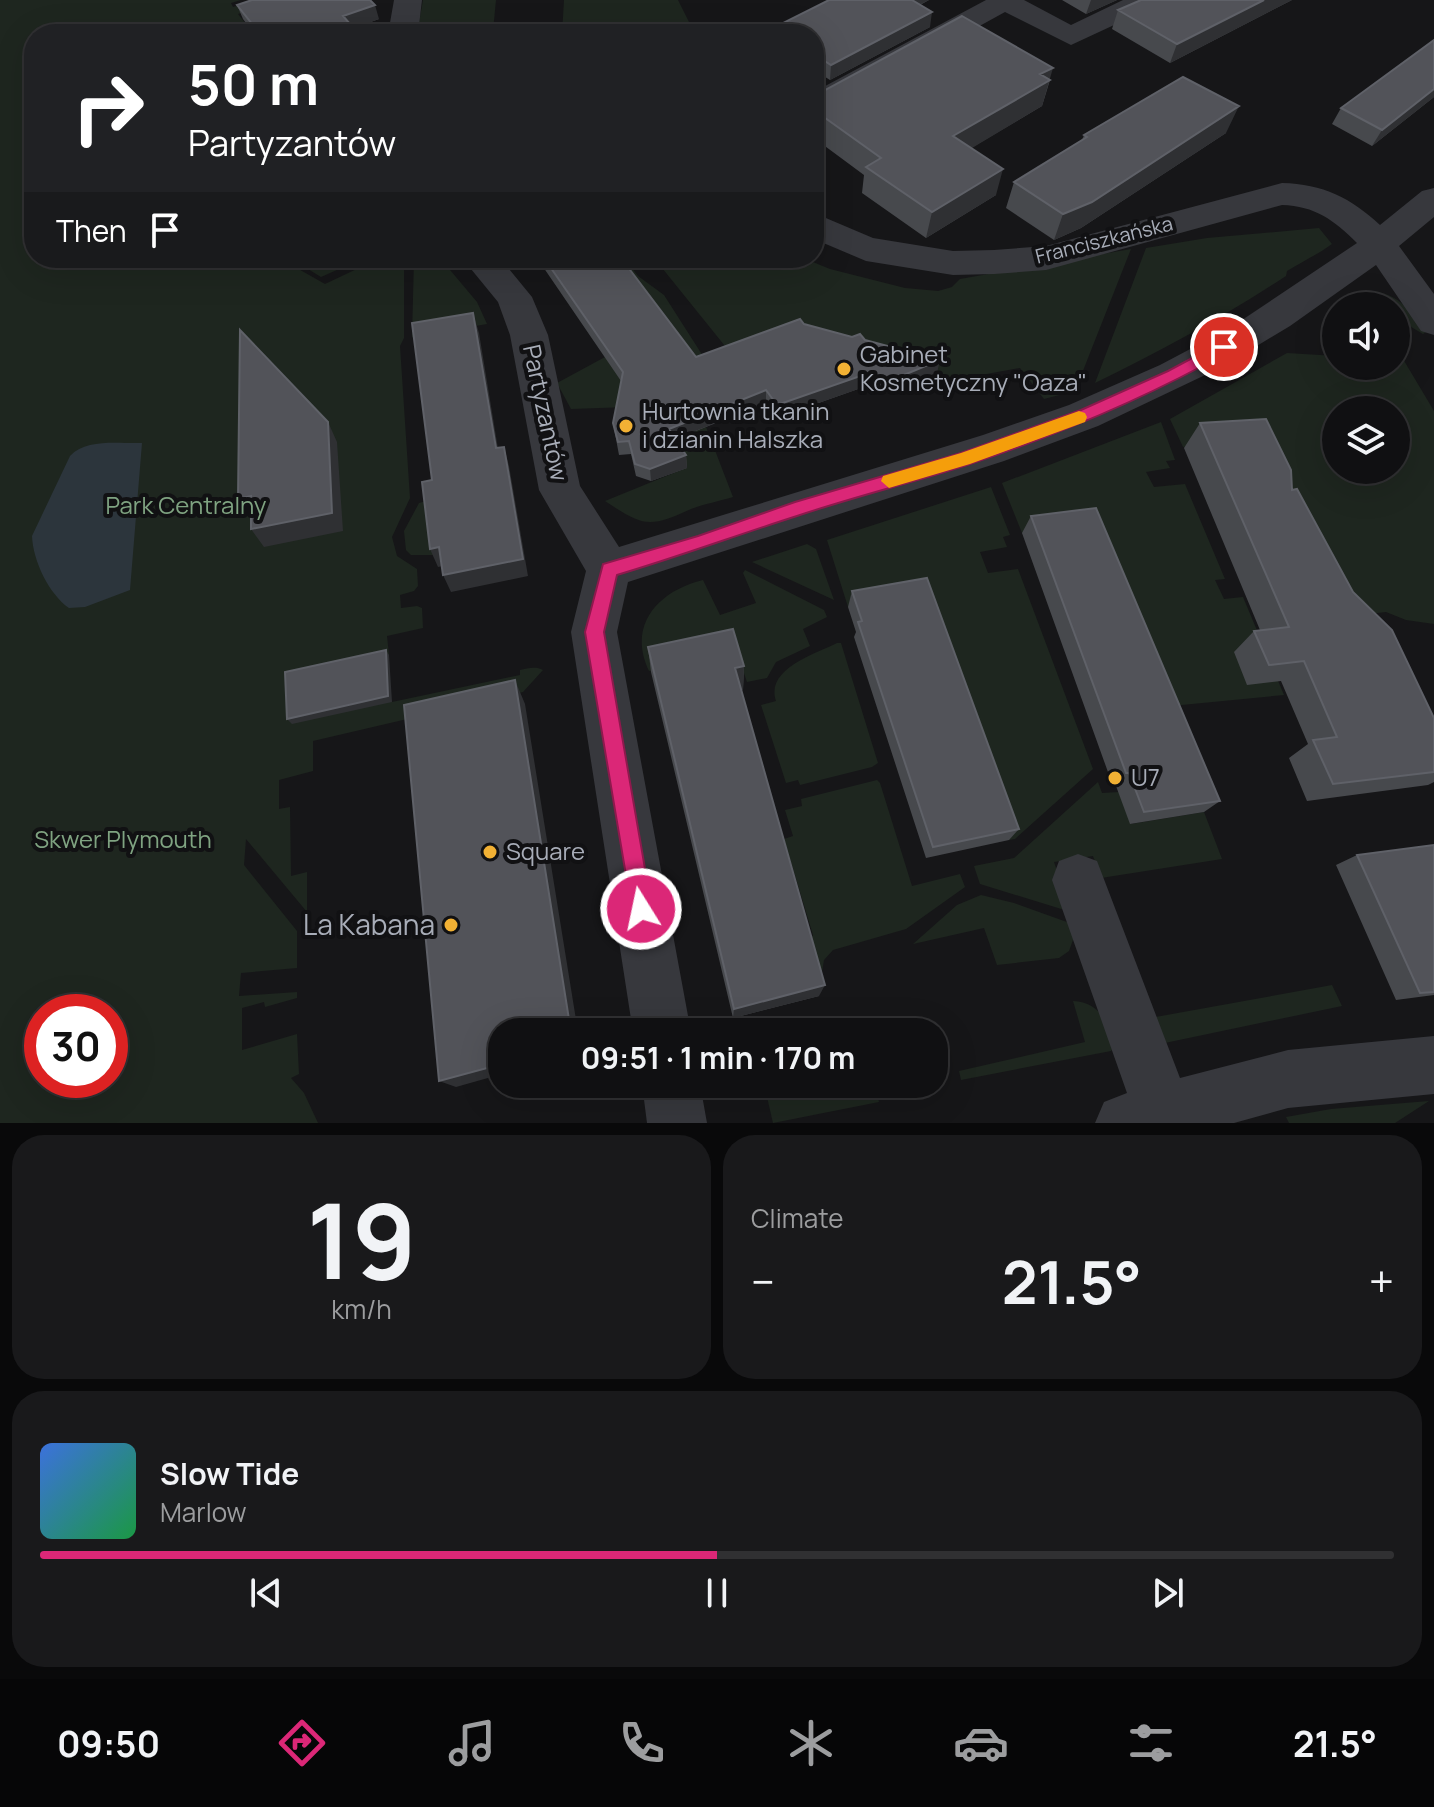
<!DOCTYPE html>
<meta charset="utf-8">
<style>
body{margin:0;font-family:Manrope,sans-serif;background:#19191b;color:#f1f3f6;height:100vh;display:flex;flex-direction:column;font-size:30px;white-space:nowrap}
*{box-sizing:border-box;margin:0}
p{font-size:26px;color:#9c9d9f}
.icon{flex:none;width:44px;height:44px;fill:none;stroke:currentColor;stroke-width:2;stroke-linecap:round;stroke-linejoin:round}
.map{position:relative;height:1123px;overflow:hidden}
.sheet{display:flex;flex-direction:column;gap:12px;padding:12px;background:#09090a;flex:1}
.sheet>*{flex:none}
.banner{position:absolute;left:24px;top:24px;width:800px;height:244px;border-radius:32px;box-shadow:0 8px 32px #0002,0 0 0 2px #303032;background:#202124;color:#fff;overflow:hidden}
.fabs{position:absolute;left:1322px;top:292px;display:grid;gap:16px}
.fabs a{display:grid;place-items:center;width:88px;height:88px;border-radius:50%;background:#101012;box-shadow:0 8px 32px #0002,0 0 0 2px #303032;font-size:40px}
.speed{position:absolute;left:24px;top:994px;display:flex;gap:16px;font-size:40px;font-weight:700;text-align:center}
.speed>*{display:grid;place-content:center;width:104px;height:104px;border-radius:50%;background:#101012;box-shadow:0 8px 32px #0002,0 0 0 2px #303032;line-height:1}
.speed .limit{border:12px solid #d22;background:#fff;color:#111}
.pin{position:absolute;display:grid;place-items:center;width:68px;height:68px;color:#fff;margin:-34px;border:4px solid #fff;border-radius:50%;box-shadow:0 2px 8px #0007}
.me{position:absolute;width:88px;margin:-44px;rotate:350deg;stroke-linejoin:round;filter:drop-shadow(0 0 6px #0008)}
.turn{display:flex;align-items:center;gap:28px;height:168px;padding:0 32px;font-size:36px}
.turn .icon{width:104px;height:104px;stroke-width:2.5}
.turn b{display:block;font-size:56px;line-height:68px}
.then{display:flex;align-items:center;height:76px;padding:0 32px;background:#0003;gap:16px;font-size:30px}
.big{font-size:60px;font-weight:700;line-height:1.1}
.sheet .widget{flex:1;display:flex;flex-direction:column;justify-content:center;gap:12px;min-width:0;padding:0 28px;border-radius:32px;background:#19191b}
.sheet .dial{align-items:center;gap:0}
.dial b{font-size:104px;line-height:1}
.song{display:flex;align-items:center;gap:24px}
.cover{width:96px;height:96px;border-radius:12px;background:linear-gradient(135deg,hsl(220 70% 55%),hsl(140 70% 35%))}
.played{height:8px;border-radius:4px;background:linear-gradient(90deg,#db2777 50%,#303032 50%)}
.keys{display:flex;justify-content:space-around;direction:ltr}
.heat{display:flex;justify-content:space-between;align-items:center;font-size:44px;direction:ltr}
.sheet .tiles{flex:1;display:grid;gap:12px;grid-template-columns:1fr 1fr}
.widget:last-child{grid-column:span 2}
.trip{position:absolute;left:488px;top:1018px;width:460px;height:80px;border-radius:32px;background:#101012;box-shadow:0 8px 32px #0002,0 0 0 2px #303032;font-weight:700;line-height:80px;text-align:center}
.menu{display:flex;height:128px;justify-content:space-around;align-items:center;background:#060607;color:#9c9d9f}
.menu .icon{width:56px;height:56px}
.menu .on{color:#db2777}
.menu b{font-size:36px;color:#f1f3f6}
.map>svg:first-child{display:block}
.green{fill:#1e261f;fill-rule:evenodd}
.water{fill:#2c353c}
.lines{fill:none;stroke-linecap:round;stroke-linejoin:round}
.minor{fill:#37383d;fill-rule:evenodd}
.wall{fill:#47494d}
.shaded-wall{fill:#2f3033}
.building{fill:#525359;stroke:#5f6168;stroke-width:2}
.route{fill:#db2777;stroke:#8e194d;stroke-width:2}
.slow{fill:#f59e0b}
.poi-dot{fill:#f2b134;stroke:#111113;stroke-width:3}
.labels{text-anchor:middle;stroke-width:8;stroke-linejoin:round;paint-order:stroke}
.far-street-label{font-size:20px;fill:#a8adb8;stroke:#111113}
.poi-label{font-size:24px;fill:#a8adb8;stroke:#111113;text-anchor:start}
.street-label{font-size:24px;fill:#a8adb8;stroke:#111113}
.park-label{font-size:24px;fill:#7fa381;stroke:#111113}
.near-poi-label{font-size:28px;fill:#a8adb8;stroke:#111113;text-anchor:end}
</style>
<div class="map">
<svg width="1434" height="1123" viewBox="0 0 1434 1123">
<rect width="100%" height="100%" fill="#161618"/>
<path class="green" d="M 0,0 L 241,0 L 231,3 L 233,7 L 256,0 L 263,6 L 238,14 L 254,34 L 34,34 L 34,258 L 279,258 L 325,284 L 380,258 L 404,258 L 404,338 L 400,346 L 410,498 L 392,537 L 397,556 L 417,569 L 418,586 L 414,591 L 400,595 L 401,608 L 417,606 L 422,608 L 423,628 L 387,636 L 389,655 L 290,677 L 392,702 L 520,675 L 520,670 C 528,668 536,666 543,670 L 523,692 L 313,741 L 313,771 L 279,780 L 279,809 L 290,807 L 291,876 L 307,872 L 307,912 L 246,839 L 244,865 L 297,931 L 297,968 L 241,973 L 239,996 L 297,992 L 297,998 L 265,1007 L 264,1002 L 242,1008 L 242,1050 L 297,1034 L 299,1074 L 291,1078 L 304,1093 L 318,1123 L 0,1123 ZM 42,1012 L 110,1012 L 110,1080 L 42,1080 Z
M 423,0 L 496,0 L 493,31 L 491,34 L 417,34 Z
M 564,0 L 678,0 L 690,24 L 702,34 L 562,34 Z
M 1319,228 L 1332,244 C 1317,255 1303,261 1287,271 L 1286,276 C 1225,316 1161,351 1095,383 L 1146,248 L 1207,238 Z
M 1131,249 L 1075,391 L 1044,399 L 1020,368 L 943,382 L 733,356 L 654,258 L 803,258 L 830,269 L 905,288 L 938,291 L 952,287 L 960,279 Z
M 290,258 L 364,258 L 321,277 Z
M 414,258 L 440,258 L 477,302 L 487,324 L 412,337 Z
M 612,258 L 624,258 L 638,276 L 664,295 L 740,414 L 729,417 L 628,407 L 571,409 L 557,383 L 605,357 Z
M 1366,291 C 1397,291 1409,309 1426,332 L 1423,334 L 1396,318 L 1396,306 L 1375,306 L 1355,295 Z
M 1287,353 L 1336,356 L 1336,366 L 1396,366 L 1396,359 L 1403,359 L 1434,411 L 1434,624 L 1406,620 L 1386,612 L 1369,614 L 1343,604 L 1249,442 L 1183,447 L 1170,419 ZM 1336,410 L 1396,410 L 1396,470 L 1336,470 Z
M 1161,422 L 1175,460 L 1166,461 L 1170,468 L 1146,472 L 1154,487 L 1185,484 L 1225,579 L 1215,580 L 1224,599 L 1243,597 L 1284,695 L 1161,707 L 1022,533 L 1002,483 Z
M 706,427 L 733,497 C 720,501 704,504 691,509 C 649,528 644,527 605,501 L 686,468 L 668,432 Z
M 991,487 L 1010,535 L 1003,537 L 1007,547 L 980,552 L 988,573 L 1018,569 L 1093,769 L 1015,839 L 1009,840 L 921,595 L 848,607 L 827,540 Z
M 430,500 L 436,555 L 411,555 L 406,550 L 404,531 L 419,503 Z
M 807,544 L 816,549 L 834,600 L 752,562 Z
M 745,570 L 824,610 L 827,617 L 803,629 L 810,646 L 776,662 L 767,678 L 747,682 L 737,652 L 649,671 C 627,625 658,591 703,580 L 720,615 L 756,603 L 743,573 Z
M 837,643 L 841,643 L 878,763 L 872,767 L 800,785 L 798,780 L 786,783 L 761,705 L 776,701 C 765,669 815,654 837,643 Z
M 877,780 L 880,783 L 912,886 L 960,874 L 965,887 L 906,929 L 833,950 L 824,960 L 819,990 L 807,945 L 813,935 L 784,839 L 793,836 L 785,810 L 802,806 L 801,799 Z
M 1098,782 L 1102,793 L 1119,792 L 1131,824 L 1204,812 L 1222,859 L 1101,878 L 1093,856 L 1054,862 L 1071,912 L 980,884 L 974,866 L 1014,858 Z
M 981,895 L 1014,903 L 1078,926 L 1069,951 L 1059,958 L 997,965 L 984,928 L 913,944 L 957,905 Z
M 1332,985 L 1342,1006 L 1160,1044 L 1150,1018 Z
M 1073,1001 C 1099,1002 1110,1023 1115,1046 L 1111,1051 L 961,1080 L 959,1071 L 1085,1042 Z
M 764,1084 L 839,1084 L 842,1097 L 876,1090 L 879,1102 L 773,1123 Z
M 1429,1101 L 1395,1123 L 1289,1123 L 1286,1117 L 1331,1109 Z"/>
<path class="water" d="M 142,443 L 130,590 L 85,607 L 69,608 C 49,594 33,561 32,536 L 70,456 C 87,438 119,444 142,443 Z"/>
<g class="lines">
<path class="minor" d="M 394,0 L 422,0 L 418,34 L 388,34 Z
M 986,0 L 1024,0 L 1071,25 L 1123,0 L 1159,0 L 1155,6 L 1071,45 L 1005,12 L 825,111 L 814,113 L 814,92 Z
M 1282,183 C 1323,184 1351,198 1380,225 L 1422,191 L 1434,188 L 1434,217 L 1399,246 L 1434,294 L 1434,335 L 1421,331 L 1376,265 L 1290,326 L 1222,367 L 1098,426 L 1004,461 L 628,582 L 617,632 L 691,1032 L 633,1032 L 571,632 L 586,571 L 539,490 L 510,335 L 498,302 L 462,258 L 500,258 L 532,297 L 548,335 L 580,486 L 619,547 L 983,435 L 1069,405 L 1160,365 L 1230,328 L 1357,243 C 1334,220 1315,206 1282,205 L 1046,270 L 994,274 L 953,275 L 866,261 L 814,239 L 814,213 L 873,238 L 953,251 L 994,250 L 1046,246 Z
M 1078,854 L 1097,861 L 1180,1078 L 1288,1050 L 1434,1036 L 1434,1094 L 1288,1108 L 1234,1123 L 1095,1123 L 1104,1102 L 1127,1093 L 1052,880 L 1059,861 Z
M 642,1084 L 700,1084 L 707,1123 L 647,1123 Z"/>
</g>
<path class="wall" d="M 829,0 L 929,0 L 920,5 L 930,27 L 830,80 L 814,70 L 814,34 L 773,34 L 773,28 Z
M 1062,0 L 1117,0 L 1086,14 Z
M 1292,0 L 1170,63 L 1112,29 L 1118,10 Z
M 237,5 L 379,19 L 354,28 L 357,34 L 254,34 L 243,19 Z
M 1050,80 L 1042,106 L 971,148 L 996,195 L 926,238 L 862,193 L 864,175 L 814,138 L 814,96 Z
M 1434,97 L 1372,146 L 1332,124 L 1341,108 Z
M 1226,133 L 1081,228 L 1054,240 L 1006,208 L 1014,182 L 1082,140 L 1084,135 Z
M 537,258 L 621,258 L 696,357 L 804,324 L 865,340 L 937,373 L 889,393 L 871,393 L 861,388 L 776,418 L 766,403 L 676,439 L 686,455 L 687,468 L 651,481 L 636,476 L 631,454 L 619,455 L 613,423 L 621,381 Z
M 1200,423 L 1292,490 L 1353,592 L 1434,718 L 1434,782 L 1428,785 L 1307,801 L 1289,758 L 1308,744 L 1281,681 L 1247,685 L 1234,652 L 1254,631 L 1260,630 L 1184,448 Z
M 1031,516 L 1220,801 L 1204,812 L 1130,824 L 1116,786 L 1113,786 L 1022,533 Z
M 852,591 L 1019,829 L 1009,840 L 926,858 L 854,637 L 856,632 L 848,607 Z
M 648,647 L 744,666 L 743,690 L 741,690 L 819,996 L 733,1018 L 651,672 Z
M 1434,845 L 1434,995 L 1396,1000 L 1336,865 L 1357,855 Z"/>
<path class="shaded-wall" d="M 907,0 L 929,0 L 905,12 Z
M 1091,0 L 1117,0 L 1086,14 Z
M 1264,0 L 1292,0 L 1170,63 L 1177,44 Z
M 375,5 L 379,19 L 348,30 L 343,16 Z
M 932,12 L 930,27 L 830,80 L 831,65 Z
M 1053,68 L 1042,106 L 947,163 L 953,136 L 1040,74 Z
M 1434,89 L 1434,97 L 1372,146 L 1382,130 Z
M 1239,106 L 1226,133 L 1081,228 L 1054,240 L 1063,214 Z
M 1003,169 L 996,195 L 926,238 L 932,212 Z
M 473,313 L 479,333 L 501,467 L 496,448 Z
M 940,360 L 937,373 L 889,393 L 892,380 Z
M 863,375 L 861,388 L 776,418 L 777,405 Z
M 766,390 L 766,403 L 670,441 L 669,429 Z
M 328,422 L 337,442 L 343,531 L 264,547 L 251,529 Z
M 504,447 L 509,466 L 528,576 L 451,592 L 443,575 Z
M 686,455 L 687,468 L 651,481 L 650,469 Z
M 251,496 L 264,514 L 250,517 L 238,499 Z
M 439,547 L 447,565 L 438,567 L 430,549 Z
M 386,650 L 389,655 L 392,702 L 292,724 L 287,719 Z
M 744,666 L 743,690 L 734,692 L 735,668 Z
M 515,680 L 525,704 L 578,1032 L 571,1032 Z
M 825,985 L 819,996 L 733,1018 L 734,1009 Z
M 502,1064 L 502,1074 L 456,1087 L 439,1081 Z"/>
<path class="building" d="M 252,0 L 370,0 L 375,5 L 343,16 L 357,32 L 350,34 L 260,34 L 237,5 Z
M 829,0 L 912,0 L 932,12 L 831,65 L 814,54 L 814,34 L 782,34 L 773,28 Z
M 1141,0 L 1264,0 L 1177,44 L 1118,10 Z
M 962,16 L 1053,68 L 1040,74 L 1050,80 L 953,136 L 1003,169 L 932,212 L 866,167 L 881,158 L 814,110 L 814,96 Z
M 1434,40 L 1434,89 L 1382,130 L 1341,108 Z
M 1183,77 L 1239,106 L 1092,202 L 1063,214 L 1014,182 L 1087,137 L 1084,135 Z
M 544,258 L 621,258 L 696,357 L 800,319 L 804,324 L 852,337 L 860,334 L 865,340 L 940,360 L 892,380 L 873,380 L 863,375 L 777,405 L 766,390 L 669,429 L 686,455 L 650,469 L 635,464 L 629,441 L 618,442 L 613,423 L 623,372 Z
M 473,313 L 496,448 L 504,447 L 523,559 L 443,575 L 439,547 L 430,549 L 422,482 L 432,480 L 412,323 Z
M 240,330 L 328,422 L 332,513 L 251,529 L 251,496 L 238,499 Z
M 1266,419 L 1291,470 L 1292,490 L 1297,489 L 1353,592 L 1392,630 L 1434,718 L 1434,772 L 1333,784 L 1313,740 L 1337,737 L 1304,661 L 1269,665 L 1254,631 L 1289,627 L 1200,423 Z
M 1096,508 L 1220,801 L 1144,812 L 1129,773 L 1126,773 L 1031,516 Z
M 927,578 L 1019,829 L 933,847 L 858,622 L 862,621 L 852,591 Z
M 733,629 L 744,666 L 735,668 L 825,985 L 734,1009 L 648,647 Z
M 386,650 L 388,696 L 287,719 L 285,672 Z
M 515,680 L 571,1032 L 502,1032 L 502,1064 L 439,1081 L 404,705 Z
M 1434,845 L 1434,992 L 1420,993 L 1357,855 Z"/>
<path class="route" d="M 1224,341 L 1232,347 L 1230,351 C 1146,398 1058,435 967,465 C 911,483 853,497 797,516 C 737,535 678,557 617,575 L 604,632 L 652,909 L 649,917 L 641,920 L 633,917 L 585,632 L 603,564 L 698,536 L 795,502 L 961,453 L 1081,410 L 1168,371 Z"/>
<path class="slow" d="M 1079,411 L 1085,413 L 1087,417 L 1085,422 L 970,464 L 889,488 L 881,481 L 883,476 L 961,453 Z"/>
<g class="poi-dot">
<circle cx="844" cy="369" r="8"/>
<circle cx="626" cy="426" r="8"/>
<circle cx="1115" cy="778" r="8"/>
<circle cx="490" cy="852" r="8"/>
<circle cx="451" cy="925" r="8"/>
</g>
<g class="labels">
<g class="far-street-label">
<text transform="translate(1104 240) rotate(-14)" y="7">Franciszkańska</text>
</g>
<g class="poi-label">
<text x="860" y="363">Gabinet<tspan x="860" dy="28">Kosmetyczny "Oaza"</tspan></text>
<text x="642" y="420">Hurtownia tkanin<tspan x="642" dy="28">i dzianin Halszka</tspan></text>
<text x="1131" y="786">U7</text>
<text x="506" y="860">Square</text>
</g>
<g class="street-label">
<text transform="translate(545 413) rotate(78)" y="8">Partyzantów</text>
</g>
<g class="park-label">
<text x="186" y="514">Park Centralny</text>
<text x="123" y="848">Skwer Plymouth</text>
</g>
<g class="near-poi-label">
<text x="435" y="935">La Kabana</text>
</g>
</g>
</svg>
<div class="fabs">
<a><svg class="icon" aria-label="sound" viewBox="0 0 24 24"><path d="M4 9h4l5-4v14l-5-4H4zM17 9q2 3 0 6"/></svg></a>
<a><svg class="icon" aria-label="layers" viewBox="0 0 24 24"><path d="M12 4l9 5-9 5-9-5zM3 14l9 5 9-5"/></svg></a>
</div>
<div class="speed"><div class="limit">30</div></div>
<div class="pin" style="left:1224px;top:347px;background:#d93025"><svg class="icon" aria-label="arrive" viewBox="0 0 24 24"><path d="M6 21V4h12l-3 4 3 4H6"/></svg></div>
<svg class="me" style="left:641px;top:909px" viewBox="-20 -20 40 40"><circle r="17" fill="#db2777" stroke="#fff" stroke-width="3"/><path d="M0-11L8 9 0 5-8 9z" fill="#fff"/></svg>
<div class="trip">09:51 · 1 min · 170 m</div>
<div class="banner">
<div class="turn"><svg class="icon" aria-label="right" viewBox="0 0 24 24"><path d="M7 20v-9h11M14 6l5 5-5 5"/></svg><div><b>50 m</b>Partyzantów</div></div>
<div class="then">Then<svg class="icon" aria-label="arrive" viewBox="0 0 24 24"><path d="M6 21V4h12l-3 4 3 4H6"/></svg></div>
</div>
</div>
<section class="sheet">
<div class="tiles">
<div class="widget dial"><b>19</b><p>km/h</p></div>
<div class="widget"><p>Climate</p>
<div class="heat"><a>−</a><b class="big">21.5°</b><a>+</a></div>
</div>
<div class="widget">
<div class="song"><i class="cover"></i><div><b>Slow Tide</b><p>Marlow</p></div></div>
<div class="played"></div>
<div class="keys"><svg class="icon" aria-label="previous" viewBox="0 0 24 24"><path d="M18 5L8 12l10 7zM5 5v14"/></svg><svg class="icon" aria-label="pause" viewBox="0 0 24 24"><path d="M8 5v14M16 5v14"/></svg><svg class="icon" aria-label="next" viewBox="0 0 24 24"><path d="M6 5l10 7-10 7zM19 5v14"/></svg></div>
</div>
</div>
</section>
<nav class="menu">
<b>09:50</b>
<svg class="icon on" aria-label="directions" viewBox="0 0 24 24"><path d="M12 3l9 9-9 9-9-9zM9 14v-3h6M13 9l2 2-2 2"/></svg>
<svg class="icon" aria-label="music" viewBox="0 0 24 24"><path d="M9 18V5l10-2v13"/><circle cx="6" cy="18" r="3"/><circle cx="16" cy="16" r="3"/></svg>
<svg class="icon" aria-label="phone" viewBox="0 0 24 24"><path d="M5 4h4l2 5-3 2q2 4 5 5l2-3 5 2v4C11 20 4 13 5 4z"/></svg>
<svg class="icon" aria-label="climate" viewBox="0 0 24 24"><path d="M12 3v18M4 7l16 10M4 17L20 7"/></svg>
<svg class="icon" aria-label="car" viewBox="0 0 24 24"><path d="M5 17H2v-5l4-1 3-4h7l3 4 3 1v5h-3M9 17h6M6 11h13"/><circle cx="7" cy="17" r="2"/><circle cx="17" cy="17" r="2"/></svg>
<svg class="icon" aria-label="filters" viewBox="0 0 24 24"><path d="M4 7h16M4 17h16"/><circle cx="9" cy="7" r="2"/><circle cx="15" cy="17" r="2"/></svg>
<b>21.5°</b>
</nav>
